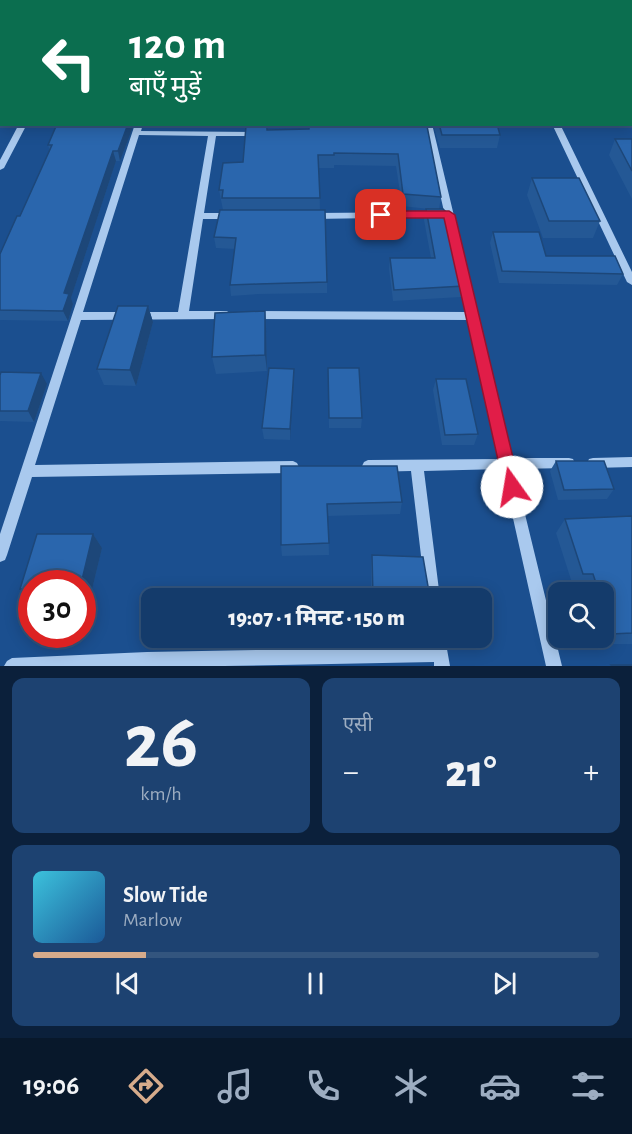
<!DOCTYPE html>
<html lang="hi">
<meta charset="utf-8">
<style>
body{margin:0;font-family:"Alegreya Sans","Noto Sans Devanagari",sans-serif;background:#1d4271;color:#f1f3f6;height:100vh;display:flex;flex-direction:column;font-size:22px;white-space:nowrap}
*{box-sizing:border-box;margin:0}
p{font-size:20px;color:#9dadc1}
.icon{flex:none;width:33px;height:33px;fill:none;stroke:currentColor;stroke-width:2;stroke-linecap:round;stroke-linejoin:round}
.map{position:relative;height:666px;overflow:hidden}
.drawer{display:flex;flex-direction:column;gap:12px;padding:12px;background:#0b203b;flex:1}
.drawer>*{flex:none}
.banner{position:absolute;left:0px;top:0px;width:633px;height:126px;box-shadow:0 3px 15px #0003,0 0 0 2px #33557e;background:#0b6e4f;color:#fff;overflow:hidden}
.fabs{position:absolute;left:548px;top:582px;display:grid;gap:12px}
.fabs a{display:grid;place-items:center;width:66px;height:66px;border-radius:12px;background:#143b6b;box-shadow:0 3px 15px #0003,0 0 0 2px #33557e;font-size:30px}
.speed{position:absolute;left:18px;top:570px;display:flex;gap:12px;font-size:30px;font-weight:700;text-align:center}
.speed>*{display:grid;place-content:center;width:78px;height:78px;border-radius:50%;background:#143b6b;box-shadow:0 3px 15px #0003,0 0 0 2px #33557e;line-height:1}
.speed .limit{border:9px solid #d22;background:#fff;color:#111}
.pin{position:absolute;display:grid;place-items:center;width:51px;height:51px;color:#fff;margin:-26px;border-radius:12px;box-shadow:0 3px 9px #0006}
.me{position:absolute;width:66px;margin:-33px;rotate:347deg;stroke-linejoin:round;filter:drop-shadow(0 0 4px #0008)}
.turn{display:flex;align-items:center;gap:21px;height:126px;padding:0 30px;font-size:27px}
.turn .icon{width:78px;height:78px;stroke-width:2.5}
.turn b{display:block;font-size:42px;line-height:51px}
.big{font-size:45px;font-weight:800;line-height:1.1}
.drawer .widget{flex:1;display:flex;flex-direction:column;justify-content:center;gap:9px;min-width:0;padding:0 21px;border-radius:12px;background:#1d4271}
.drawer .dial{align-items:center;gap:0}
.dial b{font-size:78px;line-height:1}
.song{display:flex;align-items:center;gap:18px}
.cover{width:72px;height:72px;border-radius:9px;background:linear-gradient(135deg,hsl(190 70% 55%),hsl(210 70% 35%))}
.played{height:6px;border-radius:3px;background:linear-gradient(90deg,#d6ab8b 20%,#33557e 20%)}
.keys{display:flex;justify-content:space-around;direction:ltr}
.heat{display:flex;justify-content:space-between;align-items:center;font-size:33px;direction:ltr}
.drawer .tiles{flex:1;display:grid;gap:12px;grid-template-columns:1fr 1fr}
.widget:last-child{grid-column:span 2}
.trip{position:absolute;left:141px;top:588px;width:351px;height:60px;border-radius:12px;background:#143b6b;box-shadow:0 3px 15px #0003,0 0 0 2px #33557e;font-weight:800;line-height:60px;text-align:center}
.menu{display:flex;height:96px;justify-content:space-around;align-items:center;background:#08182b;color:#9dadc1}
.menu .icon{width:42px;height:42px}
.menu .selected{color:#d6ab8b}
.menu b{font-size:27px;color:#f1f3f6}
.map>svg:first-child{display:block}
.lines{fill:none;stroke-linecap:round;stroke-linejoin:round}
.minor{fill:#a9c9ee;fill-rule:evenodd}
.wall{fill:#245895}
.shaded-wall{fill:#1d4779}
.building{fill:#2a66ad;stroke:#1d4779;stroke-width:1.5}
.route{fill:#e11d48;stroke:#92132f;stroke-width:1.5}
</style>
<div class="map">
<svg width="632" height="666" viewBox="0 0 632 666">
<rect width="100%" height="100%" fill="#1b4f8f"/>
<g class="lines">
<path class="minor" d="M 85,0 L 91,0 L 91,2 L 85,2 Z
M 192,0 L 198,0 L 198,2 L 192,2 Z
M 491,0 L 497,0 L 497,2 L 491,2 Z
M 19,124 L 27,124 L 4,168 L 0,170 L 0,160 Z
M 135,124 L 143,124 L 141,131 L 258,132 L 262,134 L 258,136 L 216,136 L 204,213 L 231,213 L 235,216 L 231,219 L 203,219 L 189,311 L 227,311 L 232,315 L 227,319 L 81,320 L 35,465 L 293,461 L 297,463 L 299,467 L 297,471 L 293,473 L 32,477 L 7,555 L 5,560 L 0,562 L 0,534 ZM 139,135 L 208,136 L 178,312 L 83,312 Z
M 424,124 L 432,124 L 512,458 L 569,458 L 573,459 L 575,463 L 573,467 L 569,468 L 514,469 L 562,666 L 546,666 L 502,469 L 424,471 L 440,598 L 426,598 L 411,471 L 368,472 L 364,470 L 362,466 L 364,462 L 368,460 L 500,459 L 468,320 L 251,319 L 246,315 L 251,311 L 467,312 Z
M 552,124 L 560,124 L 632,272 L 632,285 L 627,282 Z
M 438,212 L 441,213 L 441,217 L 313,219 L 309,216 L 313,213 Z
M 632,457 L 632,467 L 593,468 L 589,467 L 587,463 L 589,459 L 593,458 Z
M 431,638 L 445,638 L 450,666 L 434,666 L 434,662 L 224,666 L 4,666 L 7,661 L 12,658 L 147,652 L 432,647 Z"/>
</g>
<path class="wall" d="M 525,0 L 632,0 L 632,62 L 632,2 L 526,2 Z
M 134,124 L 120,161 L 116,161 L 71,298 L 73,304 L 68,321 L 0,320 L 0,254 L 20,216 L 50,151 L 48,145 Z
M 218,124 L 268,124 L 268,129 L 309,129 L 309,124 L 424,124 L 441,197 L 439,209 L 464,286 L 461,297 L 393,301 L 389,269 L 390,258 L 431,258 L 424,220 L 426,209 L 429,209 L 402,206 L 396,166 L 334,165 L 334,168 L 319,168 L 320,210 L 327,282 L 327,293 L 259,294 L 231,296 L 230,285 L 235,249 L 216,248 L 214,237 L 223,210 L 219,190 L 243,162 L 248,126 L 248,125 Z
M 433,124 L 542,124 L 541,127 L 498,128 L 500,135 L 497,148 L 440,148 Z
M 615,139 L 632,139 L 632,199 L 609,155 Z
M 532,178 L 600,221 L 593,238 L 543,238 L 527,195 Z
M 493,232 L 546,256 L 623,274 L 617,285 L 499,283 L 490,243 Z
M 148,306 L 153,322 L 136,386 L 104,385 L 97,369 Z
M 265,311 L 266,328 L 267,371 L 216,374 L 212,357 Z
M 294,369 L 294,380 L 290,440 L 264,439 L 262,428 Z
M 0,375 L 47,384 L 34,422 L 0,421 Z
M 328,379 L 362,418 L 361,428 L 329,428 Z
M 436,379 L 478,434 L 474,445 L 442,445 L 433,390 Z
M 556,461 L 614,489 L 607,499 L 558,500 L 550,471 Z
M 281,466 L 402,502 L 400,514 L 328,516 L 329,555 L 282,556 L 281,545 Z
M 632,516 L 632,644 L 599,644 L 597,638 L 603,638 L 603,592 L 584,592 L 582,586 L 573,586 L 556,533 L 565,519 Z
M 93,534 L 102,548 L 89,602 L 82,602 L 82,584 L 32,584 L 32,601 L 20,589 Z
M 372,555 L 430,598 L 371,598 L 371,564 Z"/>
<path class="shaded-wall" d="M 56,0 L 65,0 L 64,2 L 55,2 Z
M 2,91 L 2,112 L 0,114 L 0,94 Z
M 128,124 L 134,124 L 120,161 L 118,151 Z
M 113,151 L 116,161 L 71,298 L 73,304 L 68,321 L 63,311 L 64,293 Z
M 148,306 L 153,322 L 136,386 L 130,370 Z
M 265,311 L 266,328 L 267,371 L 265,355 Z
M 294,369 L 294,380 L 290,440 L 290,429 Z
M 41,373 L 47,384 L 34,422 L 28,411 Z
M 93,534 L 102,548 L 89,602 L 82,594 L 82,584 L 81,584 Z"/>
<path class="building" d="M 0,0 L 56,0 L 55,2 L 2,2 L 2,91 L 0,94 Z
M 115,0 L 186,0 L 186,2 L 114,2 Z
M 236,0 L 248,0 L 248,2 L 235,2 Z
M 302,0 L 450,0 L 450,2 L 302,2 Z
M 535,0 L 632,0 L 632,41 L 632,2 L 536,2 Z
M 57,124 L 128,124 L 118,151 L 113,151 L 64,293 L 69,294 L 63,311 L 0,310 L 0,254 L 17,216 L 20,216 L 52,145 L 48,145 Z
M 439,124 L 497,124 L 500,135 L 442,135 Z
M 246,126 L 267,126 L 267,130 L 309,129 L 309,126 L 427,126 L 441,197 L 403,194 L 398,154 L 334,153 L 334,155 L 318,155 L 320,198 L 222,198 L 223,190 L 219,190 L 223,163 L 243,162 Z
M 615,139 L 632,139 L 632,171 Z
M 532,178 L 579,178 L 600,221 L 549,221 Z
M 426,209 L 443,209 L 446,212 L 464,286 L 394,290 L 390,258 L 435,258 Z
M 220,210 L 325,210 L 327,282 L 258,284 L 230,285 L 236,238 L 214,237 Z
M 493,232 L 539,232 L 546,256 L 615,256 L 623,274 L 502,271 Z
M 118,306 L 148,306 L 130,370 L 97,369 Z
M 265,311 L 265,355 L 212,357 L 215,313 Z
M 269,368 L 294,369 L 290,429 L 262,428 Z
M 328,368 L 359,368 L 362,418 L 329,418 Z
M 1,372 L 41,373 L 28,411 L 0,411 L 0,375 Z
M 436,379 L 466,379 L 478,434 L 445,435 Z
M 556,461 L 604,461 L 614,489 L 564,490 Z
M 281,466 L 397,466 L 402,502 L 327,504 L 329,543 L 281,545 Z
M 632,516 L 632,633 L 611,634 L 603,608 L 603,592 L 599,592 L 593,574 L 583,574 L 565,519 Z
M 37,534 L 93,534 L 81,584 L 32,584 L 32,589 L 20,589 Z
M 372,555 L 423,557 L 430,598 L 373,598 Z
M 611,665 L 632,665 L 632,666 L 612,666 Z"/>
<path class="route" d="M 381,211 L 449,211 L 455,215 L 520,487 L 518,492 L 512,494 L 506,492 L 504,487 L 444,218 L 376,218 L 375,215 Z"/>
</svg>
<div class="fabs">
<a><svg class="icon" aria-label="search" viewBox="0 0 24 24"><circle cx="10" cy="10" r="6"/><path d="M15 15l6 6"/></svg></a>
</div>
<div class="speed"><div class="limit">30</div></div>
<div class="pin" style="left:381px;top:215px;background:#d93025"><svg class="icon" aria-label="arrive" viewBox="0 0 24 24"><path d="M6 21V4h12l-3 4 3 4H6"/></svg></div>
<svg class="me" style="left:512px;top:487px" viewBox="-20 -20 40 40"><circle r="19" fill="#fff"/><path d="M0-13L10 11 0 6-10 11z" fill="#e11d48"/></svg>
<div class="trip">19:07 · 1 मिनट · 150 m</div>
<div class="banner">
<div class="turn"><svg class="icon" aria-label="left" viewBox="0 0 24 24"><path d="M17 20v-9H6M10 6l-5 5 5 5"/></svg><div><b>120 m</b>बाएँ मुड़ें</div></div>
</div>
</div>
<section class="drawer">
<div class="tiles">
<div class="widget dial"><b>26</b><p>km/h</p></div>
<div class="widget"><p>एसी</p>
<div class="heat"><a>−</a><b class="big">21°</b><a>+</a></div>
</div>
<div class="widget">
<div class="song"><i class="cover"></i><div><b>Slow Tide</b><p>Marlow</p></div></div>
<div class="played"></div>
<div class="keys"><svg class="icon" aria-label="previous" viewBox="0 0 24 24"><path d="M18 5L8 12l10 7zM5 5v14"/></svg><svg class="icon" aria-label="pause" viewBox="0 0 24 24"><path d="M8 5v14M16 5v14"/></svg><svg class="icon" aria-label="next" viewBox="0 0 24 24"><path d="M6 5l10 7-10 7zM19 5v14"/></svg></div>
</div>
</div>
</section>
<nav class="menu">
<b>19:06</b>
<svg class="icon selected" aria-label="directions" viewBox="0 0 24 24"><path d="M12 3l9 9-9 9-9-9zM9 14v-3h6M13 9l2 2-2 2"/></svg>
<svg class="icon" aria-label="music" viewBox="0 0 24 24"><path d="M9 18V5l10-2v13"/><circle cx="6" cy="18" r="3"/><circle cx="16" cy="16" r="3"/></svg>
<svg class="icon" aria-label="phone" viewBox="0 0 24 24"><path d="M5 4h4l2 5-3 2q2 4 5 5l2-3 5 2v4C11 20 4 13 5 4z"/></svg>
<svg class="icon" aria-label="climate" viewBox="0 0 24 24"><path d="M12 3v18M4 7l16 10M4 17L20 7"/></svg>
<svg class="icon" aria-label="car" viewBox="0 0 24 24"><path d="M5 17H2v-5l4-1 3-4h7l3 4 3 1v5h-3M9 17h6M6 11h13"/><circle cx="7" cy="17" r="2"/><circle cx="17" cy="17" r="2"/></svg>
<svg class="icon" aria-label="filters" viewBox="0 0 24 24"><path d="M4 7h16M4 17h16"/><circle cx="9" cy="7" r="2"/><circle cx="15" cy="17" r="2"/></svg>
</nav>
